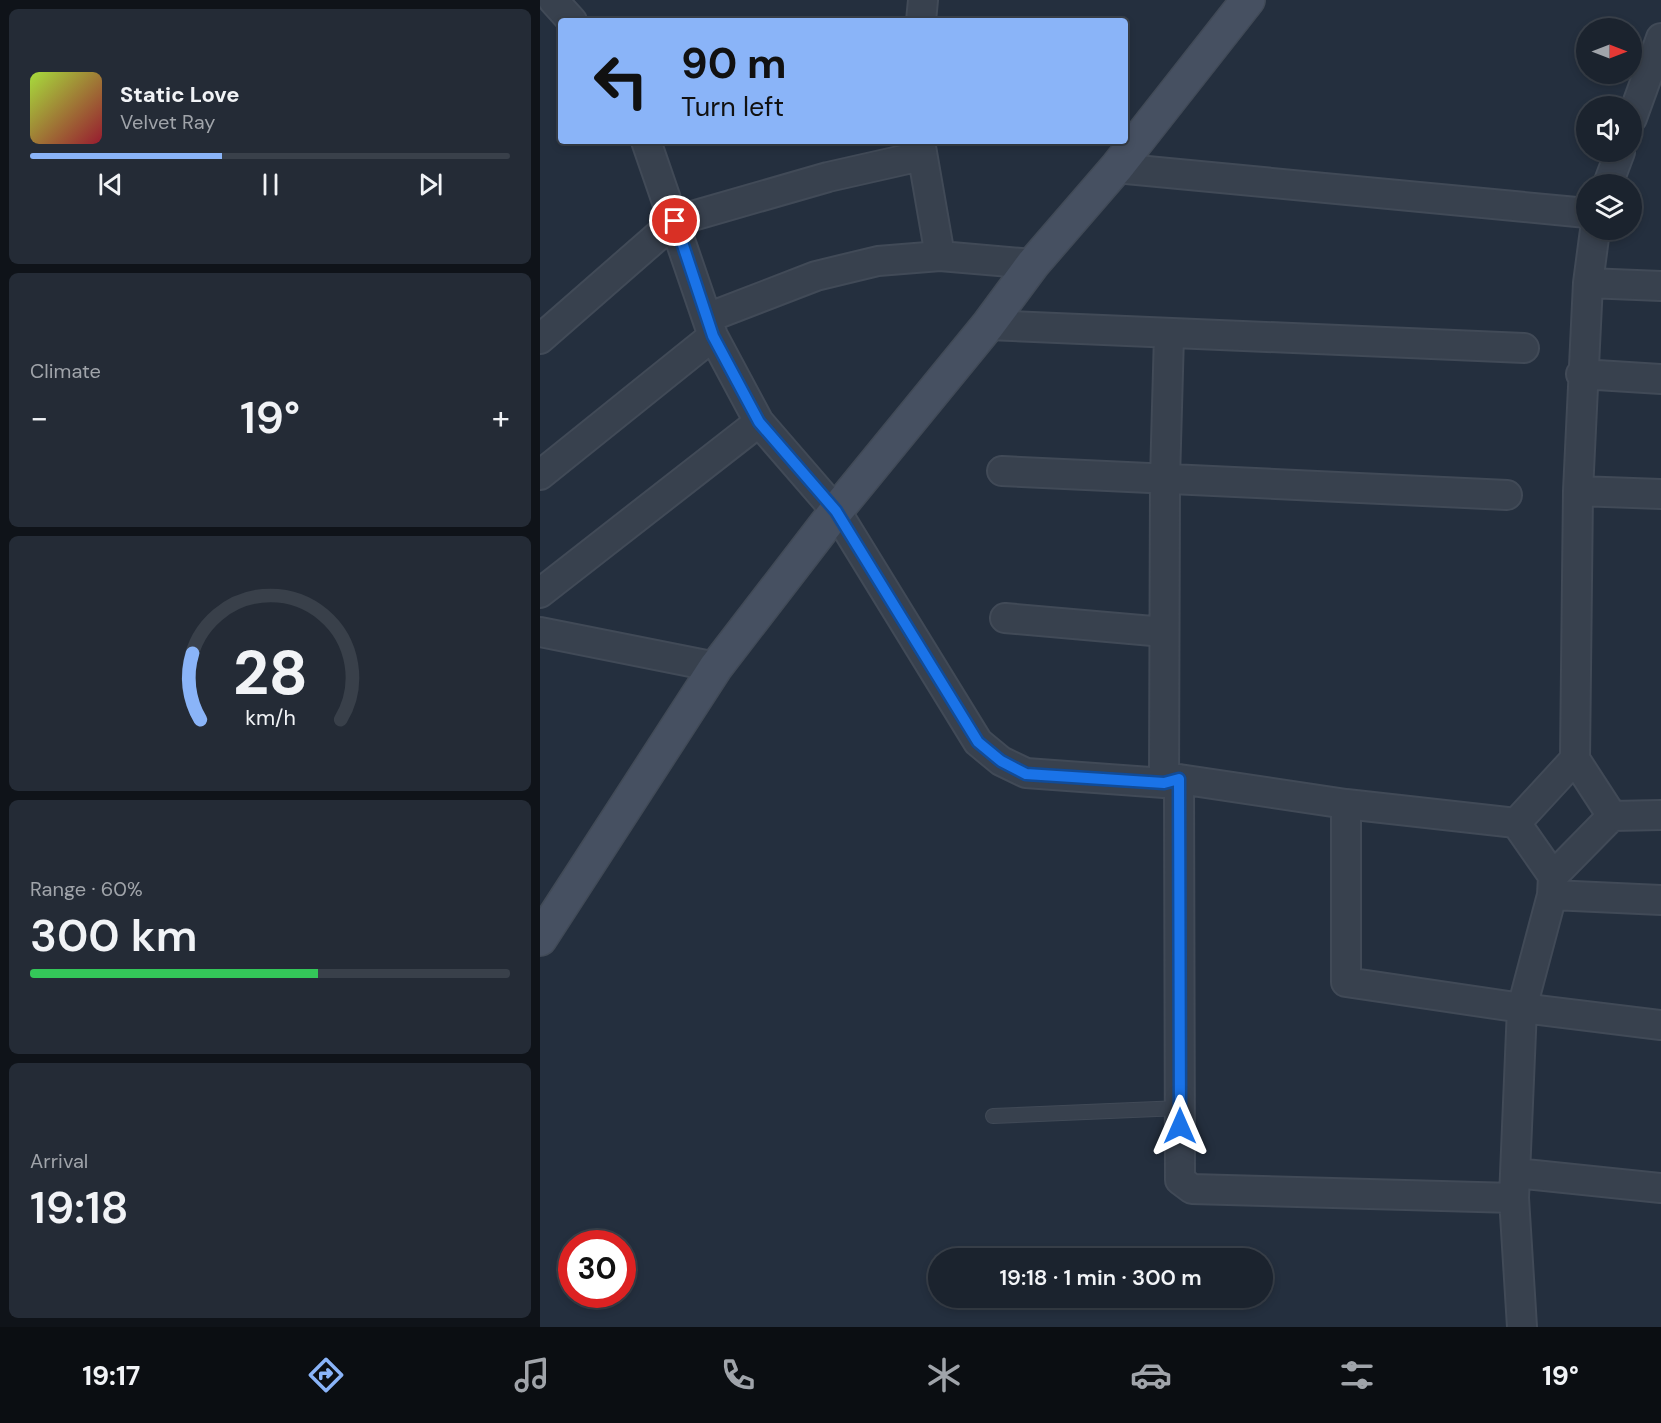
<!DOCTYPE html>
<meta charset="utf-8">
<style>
body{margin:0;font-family:"DM Sans",sans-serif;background:#242b36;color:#f1f3f6;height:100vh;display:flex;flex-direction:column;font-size:22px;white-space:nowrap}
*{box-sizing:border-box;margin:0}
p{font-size:20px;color:#a0a4aa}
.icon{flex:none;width:33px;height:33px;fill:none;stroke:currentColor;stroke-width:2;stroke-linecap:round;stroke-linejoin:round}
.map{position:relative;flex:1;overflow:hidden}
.panel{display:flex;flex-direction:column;gap:9px;padding:9px;background:#0f1319;width:540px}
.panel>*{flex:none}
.guide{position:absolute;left:18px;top:18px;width:570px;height:126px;border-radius:6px;box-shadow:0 3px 9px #0003,0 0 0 2px #39404a;background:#8ab4f8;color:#111;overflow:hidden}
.needle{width:39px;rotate:90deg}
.tools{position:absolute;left:1036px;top:18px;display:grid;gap:12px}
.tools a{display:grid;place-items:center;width:66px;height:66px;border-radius:50%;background:#1b232e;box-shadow:0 3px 9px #0003,0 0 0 2px #39404a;font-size:30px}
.speed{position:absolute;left:18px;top:1230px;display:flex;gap:12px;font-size:30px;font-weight:700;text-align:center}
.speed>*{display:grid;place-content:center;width:78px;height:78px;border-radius:50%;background:#1b232e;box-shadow:0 3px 9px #0003,0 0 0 2px #39404a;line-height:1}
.speed .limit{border:9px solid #d22;background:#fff;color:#111}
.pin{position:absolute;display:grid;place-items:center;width:51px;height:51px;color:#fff;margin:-26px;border:3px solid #fff;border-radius:50%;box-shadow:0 2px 6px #0007}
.me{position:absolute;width:66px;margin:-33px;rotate:0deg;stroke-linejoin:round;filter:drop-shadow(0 0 4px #0008)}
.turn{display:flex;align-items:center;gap:21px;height:126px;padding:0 24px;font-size:27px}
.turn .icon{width:78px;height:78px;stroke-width:2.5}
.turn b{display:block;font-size:42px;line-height:51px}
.big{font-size:45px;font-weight:600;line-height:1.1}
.panel .card{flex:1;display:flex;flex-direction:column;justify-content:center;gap:9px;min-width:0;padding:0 21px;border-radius:9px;background:#242b36}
.panel .dial{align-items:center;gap:0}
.dial svg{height:156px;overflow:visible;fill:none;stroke:#39404a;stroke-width:7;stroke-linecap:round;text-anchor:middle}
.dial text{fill:#f1f3f6;stroke:none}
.song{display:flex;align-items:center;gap:18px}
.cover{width:72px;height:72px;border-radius:9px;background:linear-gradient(135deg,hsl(80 70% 55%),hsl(350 70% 35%))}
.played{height:6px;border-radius:3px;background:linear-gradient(90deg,#8ab4f8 40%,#39404a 40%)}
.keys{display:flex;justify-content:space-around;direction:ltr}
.heat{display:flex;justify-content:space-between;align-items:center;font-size:33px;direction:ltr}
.charge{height:9px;border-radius:4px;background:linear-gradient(90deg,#34c759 60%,#39404a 0)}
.trip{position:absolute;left:388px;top:1248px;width:345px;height:60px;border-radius:30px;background:#1b232e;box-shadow:0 3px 9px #0003,0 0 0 2px #39404a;font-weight:600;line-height:60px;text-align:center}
.menu{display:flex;height:96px;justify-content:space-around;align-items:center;background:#0b0e12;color:#a0a4aa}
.menu .icon{width:42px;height:42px}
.menu .selected{color:#8ab4f8}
.menu b{font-size:27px;color:#f1f3f6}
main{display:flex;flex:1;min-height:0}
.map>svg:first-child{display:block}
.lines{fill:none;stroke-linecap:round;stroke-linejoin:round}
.lane-casing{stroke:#414a57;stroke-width:16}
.street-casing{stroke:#414a57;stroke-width:32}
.secondary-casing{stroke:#414a57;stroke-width:36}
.lane{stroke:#38414e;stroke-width:14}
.street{stroke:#38414e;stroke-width:28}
.secondary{stroke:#465061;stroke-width:33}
.route-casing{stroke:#114b97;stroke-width:15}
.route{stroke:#1a73e8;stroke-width:10}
</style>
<main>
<section class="panel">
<div class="card">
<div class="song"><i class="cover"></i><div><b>Static Love</b><p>Velvet Ray</p></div></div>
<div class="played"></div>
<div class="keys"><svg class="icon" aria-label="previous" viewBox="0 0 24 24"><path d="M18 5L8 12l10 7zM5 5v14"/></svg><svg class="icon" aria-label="pause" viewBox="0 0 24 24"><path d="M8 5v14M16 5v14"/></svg><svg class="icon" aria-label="next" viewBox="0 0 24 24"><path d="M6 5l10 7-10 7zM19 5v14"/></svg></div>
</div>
<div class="card"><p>Climate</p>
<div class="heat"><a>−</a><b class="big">19°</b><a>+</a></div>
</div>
<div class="card dial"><svg viewBox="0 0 100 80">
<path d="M14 69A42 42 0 1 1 86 69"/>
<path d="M14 69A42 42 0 0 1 10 35" stroke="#8ab4f8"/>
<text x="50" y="56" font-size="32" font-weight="700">28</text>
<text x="50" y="72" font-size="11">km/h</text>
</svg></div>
<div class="card"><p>Range · 60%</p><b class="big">300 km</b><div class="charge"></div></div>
<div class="card"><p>Arrival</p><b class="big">19:18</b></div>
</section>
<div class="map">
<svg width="1121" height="1327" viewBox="0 0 1121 1327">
<rect width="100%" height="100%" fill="#242f3e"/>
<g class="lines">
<g class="lane-casing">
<path id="lane" d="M 453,1116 L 640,1108"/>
</g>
<g class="street-casing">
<path id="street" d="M 13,0 L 32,21
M 381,21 L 383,0
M 1092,118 L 1121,38
M 106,141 L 173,336 L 219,422 L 296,511 L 438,742 L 461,761 L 486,773 L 624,783 L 639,779 L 806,804 L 976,823
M 380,141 L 400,256 L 493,264
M 576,168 L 1047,213
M 1068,184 L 1080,152
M 1048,283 L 1055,230
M 167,318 L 276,276 L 338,261 L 400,256
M 448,325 L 984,348
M 0,339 L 135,221 L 288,177 L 381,156
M 1041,374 L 1121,379
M 462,471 L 967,495
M 0,475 L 173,336
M 1038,491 L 1121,494
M 0,593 L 219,422
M 465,618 L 624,632
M 0,632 L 176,667
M 639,779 L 640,1180 L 652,1189 L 974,1198
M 624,783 L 625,479 L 629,335
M 806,804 L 806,982 L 982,1008 L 1121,1025
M 1072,816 L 1121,815
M 1013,876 L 1072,816 L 1035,759 L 1038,491 L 1048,283 L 1121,286
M 1012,895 L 1121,900
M 976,1173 L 1121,1188
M 982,1327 L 974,1198 L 982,1008 L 1012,895 L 1013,876 L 976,823 L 1035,759"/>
</g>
<g class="secondary-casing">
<path id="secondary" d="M 0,939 L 176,667 L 296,511 L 448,325 L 493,264 L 576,168 L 708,0"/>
</g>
<use href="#lane" class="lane"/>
<use href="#street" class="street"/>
<use href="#secondary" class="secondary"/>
</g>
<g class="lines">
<g class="route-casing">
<path id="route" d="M 135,221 L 173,336 L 219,422 L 296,511 L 438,742 L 461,761 L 486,774 L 624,783 L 639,779 L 640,1126"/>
</g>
<use href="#route" class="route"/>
</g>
</svg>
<div class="tools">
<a><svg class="needle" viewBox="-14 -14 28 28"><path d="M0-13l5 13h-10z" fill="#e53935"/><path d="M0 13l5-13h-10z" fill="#a0a4aa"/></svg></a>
<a><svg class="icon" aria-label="sound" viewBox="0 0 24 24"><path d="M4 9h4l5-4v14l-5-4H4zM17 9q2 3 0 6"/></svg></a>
<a><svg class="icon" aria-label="layers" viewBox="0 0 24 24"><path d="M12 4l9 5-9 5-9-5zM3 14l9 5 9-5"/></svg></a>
</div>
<div class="speed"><div class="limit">30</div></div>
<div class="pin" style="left:135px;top:221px;background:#d93025"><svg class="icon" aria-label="arrive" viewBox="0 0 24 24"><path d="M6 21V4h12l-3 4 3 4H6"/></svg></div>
<svg class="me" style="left:640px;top:1126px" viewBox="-20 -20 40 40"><path d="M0-17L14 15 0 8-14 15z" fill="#1a73e8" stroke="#fff" stroke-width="4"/></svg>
<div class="trip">19:18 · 1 min · 300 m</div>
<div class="guide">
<div class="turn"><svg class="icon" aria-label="left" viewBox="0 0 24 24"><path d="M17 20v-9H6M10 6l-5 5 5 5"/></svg><div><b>90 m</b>Turn left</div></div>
</div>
</div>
</main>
<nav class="menu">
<b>19:17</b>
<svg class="icon selected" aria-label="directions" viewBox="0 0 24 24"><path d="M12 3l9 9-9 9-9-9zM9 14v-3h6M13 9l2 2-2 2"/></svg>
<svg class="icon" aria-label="music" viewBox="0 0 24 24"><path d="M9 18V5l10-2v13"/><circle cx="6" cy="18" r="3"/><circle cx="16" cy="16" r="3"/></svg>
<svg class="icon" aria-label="phone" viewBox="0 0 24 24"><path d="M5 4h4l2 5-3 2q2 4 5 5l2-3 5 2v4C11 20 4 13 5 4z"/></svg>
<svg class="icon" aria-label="climate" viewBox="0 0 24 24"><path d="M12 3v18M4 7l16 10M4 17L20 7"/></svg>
<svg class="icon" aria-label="car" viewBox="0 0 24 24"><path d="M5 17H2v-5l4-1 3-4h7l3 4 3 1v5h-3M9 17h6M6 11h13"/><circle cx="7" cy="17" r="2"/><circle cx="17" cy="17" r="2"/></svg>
<svg class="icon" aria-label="filters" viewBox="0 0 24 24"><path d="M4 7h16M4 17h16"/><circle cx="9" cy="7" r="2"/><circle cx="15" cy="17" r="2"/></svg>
<b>19°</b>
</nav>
